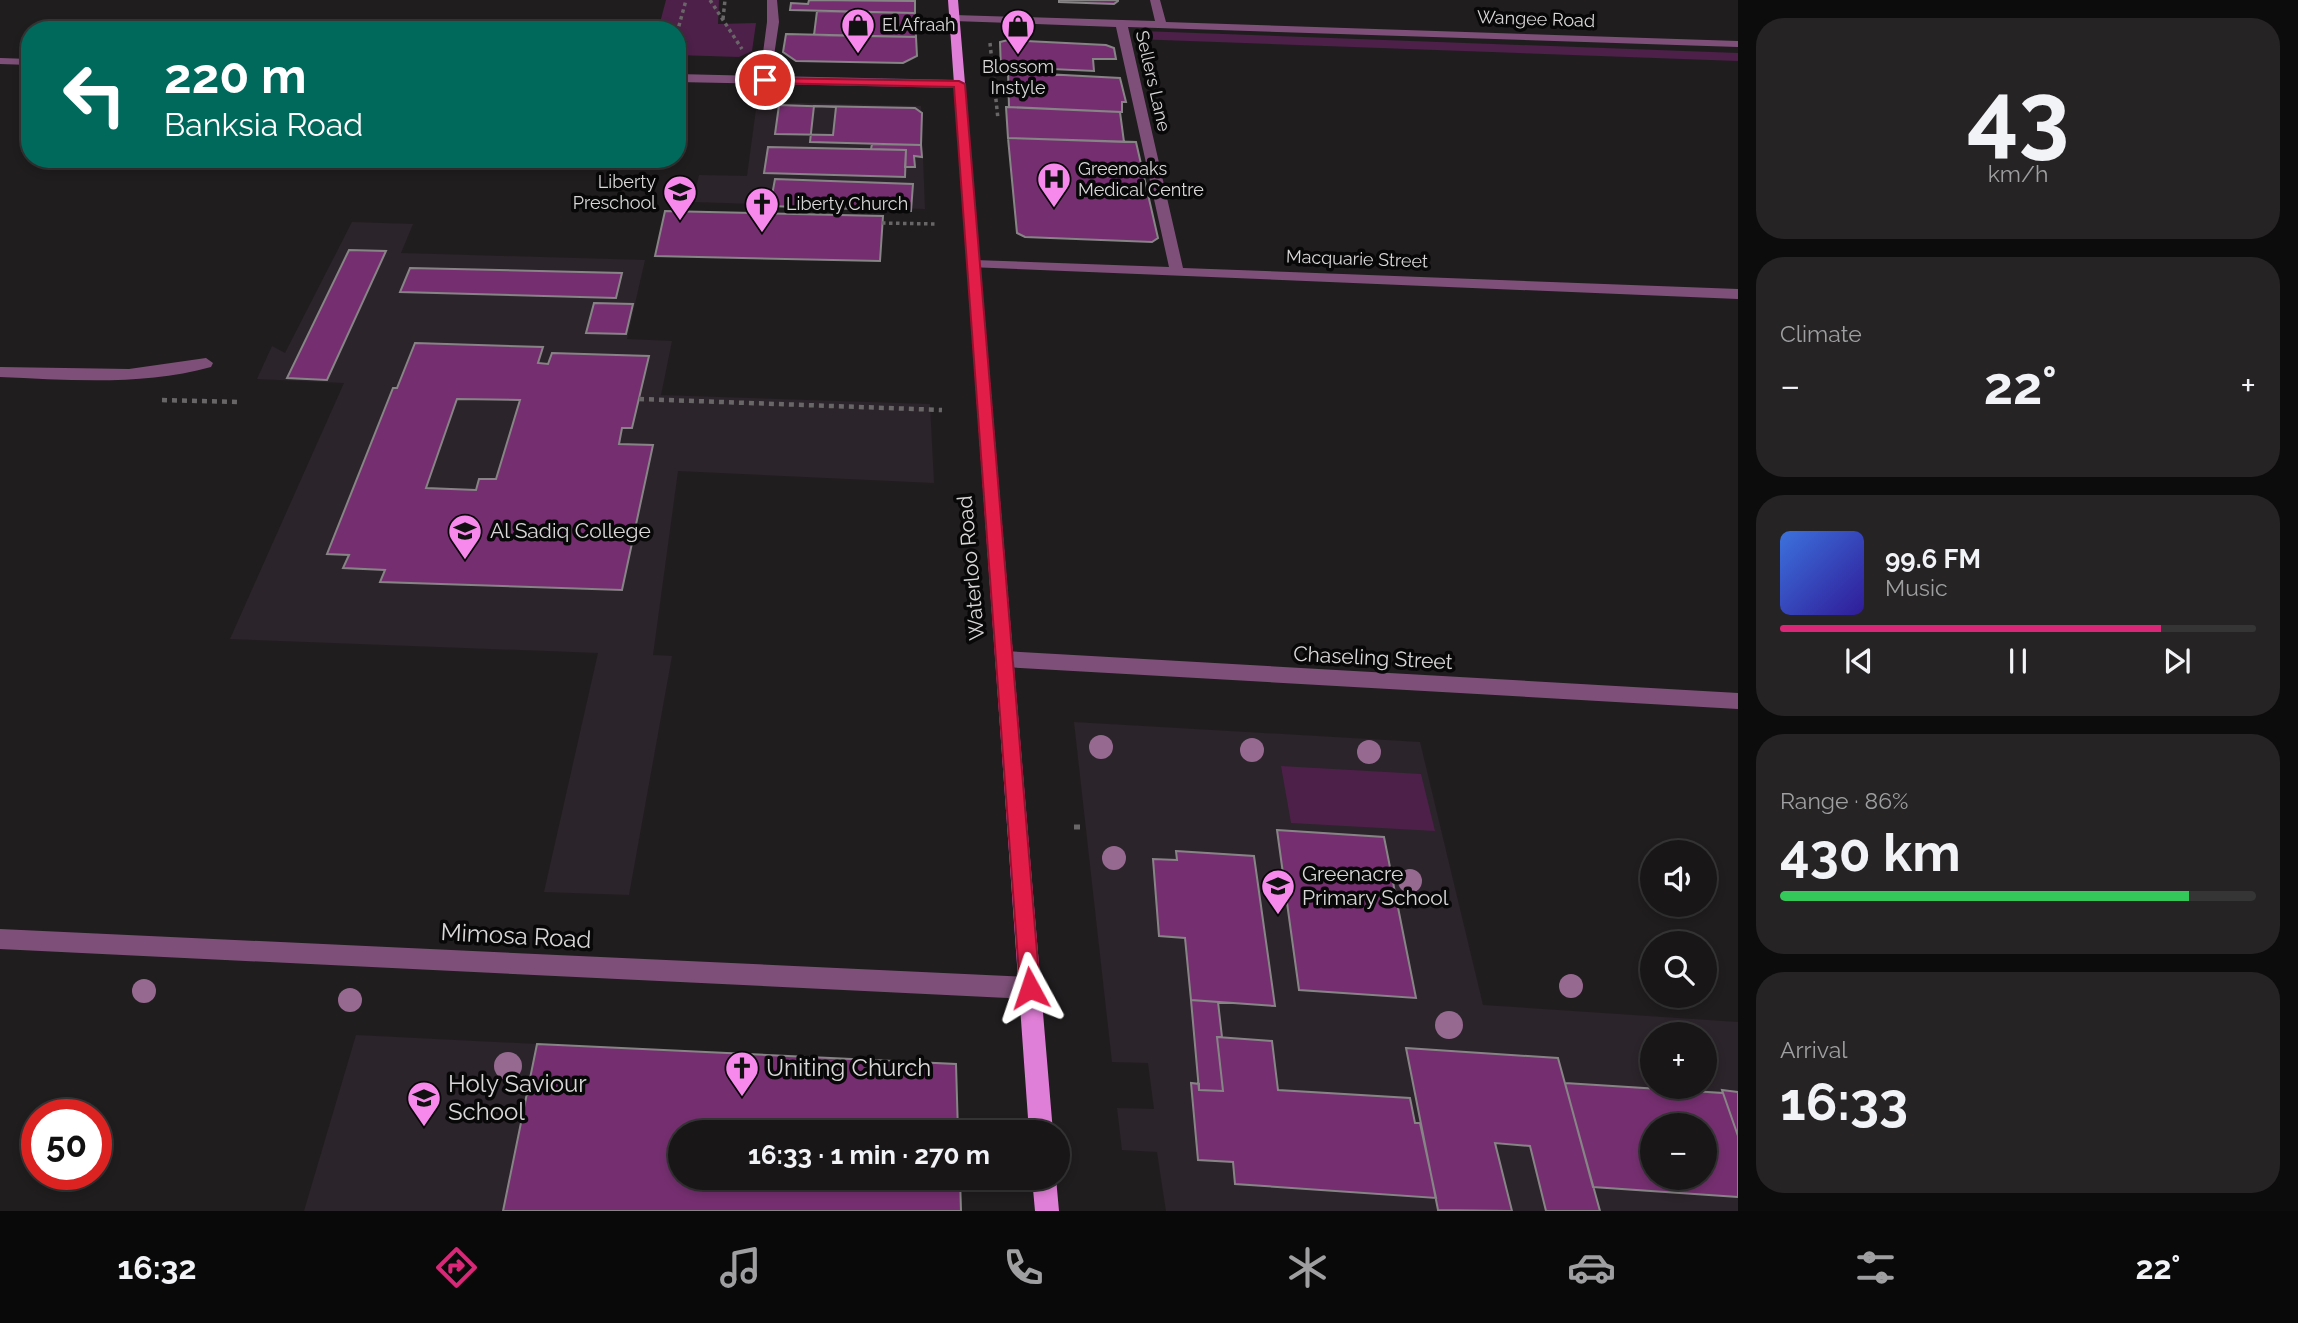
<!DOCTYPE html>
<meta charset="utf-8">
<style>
body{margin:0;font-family:Raleway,sans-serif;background:#252324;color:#f1f3f6;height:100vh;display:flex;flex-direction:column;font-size:26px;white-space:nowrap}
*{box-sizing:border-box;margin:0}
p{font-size:23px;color:#9f9fa1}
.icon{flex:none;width:38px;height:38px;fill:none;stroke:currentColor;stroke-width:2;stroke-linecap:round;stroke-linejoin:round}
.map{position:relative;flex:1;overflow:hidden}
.drawer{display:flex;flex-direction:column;gap:18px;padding:18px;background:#0d0c0d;width:560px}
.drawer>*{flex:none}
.hud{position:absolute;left:21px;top:21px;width:665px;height:147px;border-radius:28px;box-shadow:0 4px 10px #0003,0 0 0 2px #363536;background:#00695c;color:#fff;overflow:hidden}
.controls{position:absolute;left:1640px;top:840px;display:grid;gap:14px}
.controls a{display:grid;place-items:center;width:77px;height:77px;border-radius:50%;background:#181617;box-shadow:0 4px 10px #0003,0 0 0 2px #363536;font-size:35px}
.speed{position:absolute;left:21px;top:1099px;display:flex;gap:14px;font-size:35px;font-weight:700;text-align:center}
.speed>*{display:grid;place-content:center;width:91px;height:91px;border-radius:50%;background:#181617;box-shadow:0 4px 10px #0003,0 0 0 2px #363536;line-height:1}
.speed .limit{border:10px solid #d22;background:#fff;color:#111}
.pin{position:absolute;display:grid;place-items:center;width:60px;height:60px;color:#fff;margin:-30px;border:4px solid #fff;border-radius:50%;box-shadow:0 2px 7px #0007}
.me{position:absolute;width:77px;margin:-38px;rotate:355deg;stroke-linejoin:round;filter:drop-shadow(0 0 5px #0008)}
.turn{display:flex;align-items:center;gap:24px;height:147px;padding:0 28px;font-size:32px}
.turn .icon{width:91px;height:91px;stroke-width:2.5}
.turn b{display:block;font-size:49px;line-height:60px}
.big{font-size:52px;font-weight:700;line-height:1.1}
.drawer .card{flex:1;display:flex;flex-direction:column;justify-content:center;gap:10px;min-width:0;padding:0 24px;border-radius:28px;background:#252324}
.drawer .dial{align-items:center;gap:0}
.dial b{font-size:91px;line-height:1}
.song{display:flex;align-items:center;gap:21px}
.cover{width:84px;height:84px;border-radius:10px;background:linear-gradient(135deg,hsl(220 70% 55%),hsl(250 70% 35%))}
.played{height:7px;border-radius:4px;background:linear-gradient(90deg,#db2777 80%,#363536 80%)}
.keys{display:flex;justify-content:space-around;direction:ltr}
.heat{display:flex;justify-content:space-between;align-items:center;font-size:38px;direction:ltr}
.charge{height:10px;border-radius:5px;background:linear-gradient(90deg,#34c759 86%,#363536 0)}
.trip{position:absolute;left:668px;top:1120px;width:402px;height:70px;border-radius:35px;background:#181617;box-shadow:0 4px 10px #0003,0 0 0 2px #363536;font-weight:700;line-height:70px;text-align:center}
.menu{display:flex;height:112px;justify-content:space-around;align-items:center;background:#0a0909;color:#9f9fa1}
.menu .icon{width:49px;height:49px}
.menu .active{color:#db2777}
.menu b{font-size:32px;color:#f1f3f6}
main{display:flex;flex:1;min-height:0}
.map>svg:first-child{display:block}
.built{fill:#2b242a;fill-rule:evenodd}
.green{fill:#4c2049}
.building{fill:#752f70;stroke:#878486;stroke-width:2;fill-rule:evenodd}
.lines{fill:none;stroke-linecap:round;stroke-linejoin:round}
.path-far2{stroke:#696668;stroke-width:3.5;stroke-dasharray:3.5 3.5;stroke-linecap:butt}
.path-far1{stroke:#696668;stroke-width:4.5;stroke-dasharray:5 5;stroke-linecap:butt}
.path{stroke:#696668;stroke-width:5;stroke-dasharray:6 6;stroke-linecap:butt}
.minor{fill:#7e5079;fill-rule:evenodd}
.major{fill:#e07fd7;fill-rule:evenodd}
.tree{fill:#966990}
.route{fill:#e11d48;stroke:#92132f;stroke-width:2}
.labels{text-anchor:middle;stroke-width:7;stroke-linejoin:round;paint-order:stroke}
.far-street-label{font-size:18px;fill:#d9d7d8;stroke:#090809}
.far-poi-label{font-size:18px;fill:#d9d7d8;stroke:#090809;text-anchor:start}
.poi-label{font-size:21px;fill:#d9d7d8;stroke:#090809;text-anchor:start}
.street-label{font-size:21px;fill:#d9d7d8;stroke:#090809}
.near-street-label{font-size:24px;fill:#d9d7d8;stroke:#090809}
.near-poi-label{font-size:24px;fill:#d9d7d8;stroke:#090809;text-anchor:start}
</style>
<main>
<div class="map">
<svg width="1738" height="1211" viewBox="0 0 1738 1211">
<rect width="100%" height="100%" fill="#201d1f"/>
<path class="built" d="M 757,102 L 921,106 L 925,209 L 693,202 L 699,175 L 747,176 Z
M 352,222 L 413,224 L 401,253 L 645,260 L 627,339 L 672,341 L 661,395 L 930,404 L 934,483 L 678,471 L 653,655 L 672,656 L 629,895 L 544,892 L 598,653 L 230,639 L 344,383 L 257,379 L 272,346 L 285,353 Z
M 1074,722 L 1420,742 L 1483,1005 L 1738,1022 L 1738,1211 L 1166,1211 L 1157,1152 L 1122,1150 L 1117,1108 L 1154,1109 L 1148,1063 L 1112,1062 ZM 1652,1034 L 1704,1034 L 1704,1087 L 1652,1087 ZM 1652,1125 L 1704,1125 L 1704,1178 L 1652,1178 Z
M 356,1035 L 537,1044 L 503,1211 L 304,1211 Z"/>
<path class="green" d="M 666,0 L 719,0 L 718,24 L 756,23 L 752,51 L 739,57 L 677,55 L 677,30 L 658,30 Z
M 1141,31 L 1738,53 L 1738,61 L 1134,39 L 1133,34 Z
M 1281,766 L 1421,774 L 1435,831 L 1291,823 Z"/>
<path class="building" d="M 809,0 L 915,1 L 915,13 L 790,10 L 791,3 L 808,4 Z
M 1059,0 L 1118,0 L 1118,1 L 1114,4 L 1059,2 Z
M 817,11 L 915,13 L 916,37 L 814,35 Z
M 786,34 L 916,37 L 917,56 L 903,63 L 796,61 L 783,52 Z
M 1008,40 L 1106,45 L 1114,48 L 1116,59 L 1093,59 L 1094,71 L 1052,69 L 1052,75 L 1001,72 L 1000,42 Z
M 1008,72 L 1120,78 L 1126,102 L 1122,102 L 1122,112 L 1009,107 Z
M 779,105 L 836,107 L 833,135 L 775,134 Z
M 814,106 L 915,108 L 922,113 L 921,145 L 810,142 Z
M 1006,107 L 1120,112 L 1124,142 L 1008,138 Z
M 1008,138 L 1136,142 L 1158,238 L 1152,242 L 1025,237 L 1017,233 Z
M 872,144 L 921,145 L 922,157 L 914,156 L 915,167 L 905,167 L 906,150 L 871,149 Z
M 768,147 L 906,150 L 905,177 L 764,173 Z
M 775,179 L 913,184 L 911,211 L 770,206 Z
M 665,211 L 883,216 L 880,261 L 655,256 Z
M 349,250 L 386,251 L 327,380 L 287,378 Z
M 410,268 L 622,273 L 616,298 L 400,292 Z
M 594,303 L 633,304 L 626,334 L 586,333 Z
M 415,343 L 543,347 L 538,363 L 548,364 L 552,353 L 649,356 L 632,428 L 622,428 L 619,444 L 653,445 L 622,590 L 380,582 L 385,570 L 343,568 L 349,555 L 327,554 L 393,388 L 397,388 ZM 457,399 L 520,400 L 496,479 L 479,479 L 476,490 L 426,488 Z
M 1277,830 L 1384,837 L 1416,998 L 1299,990 Z
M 1176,851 L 1254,856 L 1275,1006 L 1191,1000 L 1185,938 L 1159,936 L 1153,859 L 1177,860 Z
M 1191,1000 L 1218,1002 L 1222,1037 L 1217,1037 L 1223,1091 L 1199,1090 Z
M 1217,1037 L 1272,1041 L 1278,1090 L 1410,1098 L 1415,1123 L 1420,1123 L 1436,1198 L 1235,1184 L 1233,1162 L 1198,1160 L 1191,1083 L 1199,1084 L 1199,1090 L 1223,1091 Z
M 537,1044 L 956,1064 L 958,1132 L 681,1132 L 681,1178 L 960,1178 L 961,1211 L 503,1211 Z
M 1406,1048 L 1558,1058 L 1600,1211 L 1546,1211 L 1530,1146 L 1495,1143 L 1512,1211 L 1438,1210 Z
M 1565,1083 L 1723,1093 L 1738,1136 L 1738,1197 L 1593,1187 ZM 1652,1125 L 1704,1125 L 1704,1178 L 1652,1178 Z
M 1722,1090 L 1738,1092 L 1738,1136 L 1723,1093 Z"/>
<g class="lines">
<path class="path-far2" d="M 710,0 L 742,49
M 723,19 L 725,0
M 677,33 L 686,0
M 990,43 L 998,119
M 882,223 L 935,224"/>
<path class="path-far1" d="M 639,399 L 942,410
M 162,400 L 240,402"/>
<path class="path" d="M 1074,827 L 1086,827"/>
<path class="minor" d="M 767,0 L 777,0 L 779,22 L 771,76 L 959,80 L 965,84 L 959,88 L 677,82 L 677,74 L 760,76 L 767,22 Z
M 1150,0 L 1160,0 L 1166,22 L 1738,41 L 1738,47 L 1128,27 L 1183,268 L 1738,289 L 1738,299 L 969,267 L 967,264 L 974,260 L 1169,267 L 1116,27 L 954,21 L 948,18 L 954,15 L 1155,21 Z
M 0,58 L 30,59 L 30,65 L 0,64 Z
M 206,358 L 213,363 L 211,367 C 143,386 70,380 0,377 L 0,367 L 129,369 Z
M 1005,651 L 1738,693 L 1738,709 L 1005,667 L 999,664 L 996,659 L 999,654 Z
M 0,929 L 1030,977 L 1038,980 L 1041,988 L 1038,996 L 1030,999 L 0,949 Z"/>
<path class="major" d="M 948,0 L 958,0 L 1053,1132 L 1029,1132 Z
M 1032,1178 L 1056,1178 L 1059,1211 L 1035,1211 Z"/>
</g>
<g class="tree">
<circle cx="1101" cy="747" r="12"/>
<circle cx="1252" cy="750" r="12"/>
<circle cx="1369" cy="752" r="12"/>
<circle cx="1114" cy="858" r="12"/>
<circle cx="1410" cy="881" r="12"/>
<circle cx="1571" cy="986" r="12"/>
<circle cx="144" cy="991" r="12"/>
<circle cx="350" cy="1000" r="12"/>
<circle cx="1449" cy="1025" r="14"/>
<circle cx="508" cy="1066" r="14"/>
</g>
<path class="route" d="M 761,78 L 959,81 L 965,84 L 1040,988 L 1037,994 L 1030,997 L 1023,994 L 1020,988 L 954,87 L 765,83 L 761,82 Z"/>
<defs>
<g id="shop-pin" transform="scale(1.75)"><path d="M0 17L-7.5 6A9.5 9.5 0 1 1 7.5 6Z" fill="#f788ec" stroke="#090809"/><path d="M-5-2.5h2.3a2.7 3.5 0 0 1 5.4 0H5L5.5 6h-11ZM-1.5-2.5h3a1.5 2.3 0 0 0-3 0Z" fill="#111"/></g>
<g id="hospital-pin" transform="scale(1.75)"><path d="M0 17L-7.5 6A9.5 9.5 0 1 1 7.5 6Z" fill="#f788ec" stroke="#090809"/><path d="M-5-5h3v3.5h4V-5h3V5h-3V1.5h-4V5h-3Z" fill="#111"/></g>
<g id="school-pin" transform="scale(1.75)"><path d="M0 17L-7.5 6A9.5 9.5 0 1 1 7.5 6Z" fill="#f788ec" stroke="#090809"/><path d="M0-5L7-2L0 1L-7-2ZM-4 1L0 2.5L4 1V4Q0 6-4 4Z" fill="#111"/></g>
<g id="church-pin" transform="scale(1.75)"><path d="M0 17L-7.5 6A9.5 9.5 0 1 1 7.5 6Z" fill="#f788ec" stroke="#090809"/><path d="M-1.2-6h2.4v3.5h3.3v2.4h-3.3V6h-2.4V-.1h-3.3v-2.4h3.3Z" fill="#111"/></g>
</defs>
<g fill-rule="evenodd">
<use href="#shop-pin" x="858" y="25"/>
<use href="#shop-pin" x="1018" y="26"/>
<use href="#hospital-pin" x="1054" y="179"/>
<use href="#school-pin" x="680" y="192"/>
<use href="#church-pin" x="762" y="204"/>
<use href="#school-pin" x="465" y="531"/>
<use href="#school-pin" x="1278" y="886"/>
<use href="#church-pin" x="742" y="1068"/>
<use href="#school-pin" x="424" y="1098"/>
</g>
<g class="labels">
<g class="far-street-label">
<text transform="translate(1536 19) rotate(2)" y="6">Wangee Road</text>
<text transform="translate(1153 81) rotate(77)" y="6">Sellers Lane</text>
<text transform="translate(1357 259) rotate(2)" y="6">Macquarie Street</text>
</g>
<g class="far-poi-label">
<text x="882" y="31">El Afraah</text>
<text x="1018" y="73" text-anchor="middle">Blossom<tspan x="1018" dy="21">Instyle</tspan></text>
<text x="1078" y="175">Greenoaks<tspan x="1078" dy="21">Medical Centre</tspan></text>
<text x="656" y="188" text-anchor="end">Liberty<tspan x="656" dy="21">Preschool</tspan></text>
<text x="786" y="210">Liberty Church</text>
</g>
<g class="poi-label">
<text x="490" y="538">Al Sadiq College</text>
<text x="1302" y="881">Greenacre<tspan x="1302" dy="24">Primary School</tspan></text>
</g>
<g class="street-label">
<text transform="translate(971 568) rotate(-95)" y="7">Waterloo Road</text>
<text transform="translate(1373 658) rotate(3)" y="7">Chaseling Street</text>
</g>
<g class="near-street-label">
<text transform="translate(516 936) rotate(3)" y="8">Mimosa Road</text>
</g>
<g class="near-poi-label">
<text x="766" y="1076">Uniting Church</text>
<text x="448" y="1092">Holy Saviour<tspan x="448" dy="28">School</tspan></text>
</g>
</g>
</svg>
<div class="controls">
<a><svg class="icon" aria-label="sound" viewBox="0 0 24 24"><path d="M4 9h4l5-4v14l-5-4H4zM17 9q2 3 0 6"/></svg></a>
<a><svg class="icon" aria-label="search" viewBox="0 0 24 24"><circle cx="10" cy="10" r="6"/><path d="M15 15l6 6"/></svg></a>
<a>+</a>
<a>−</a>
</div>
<div class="speed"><div class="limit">50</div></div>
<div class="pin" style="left:765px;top:80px;background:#d93025"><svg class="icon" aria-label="arrive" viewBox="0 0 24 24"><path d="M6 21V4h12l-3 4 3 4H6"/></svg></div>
<svg class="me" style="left:1030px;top:988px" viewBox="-20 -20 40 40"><path d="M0-17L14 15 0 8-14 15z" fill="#e11d48" stroke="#fff" stroke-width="4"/></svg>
<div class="trip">16:33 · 1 min · 270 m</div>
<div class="hud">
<div class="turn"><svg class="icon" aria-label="left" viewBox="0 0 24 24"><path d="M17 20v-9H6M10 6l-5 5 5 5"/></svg><div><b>220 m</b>Banksia Road</div></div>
</div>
</div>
<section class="drawer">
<div class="card dial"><b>43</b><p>km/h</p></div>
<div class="card"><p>Climate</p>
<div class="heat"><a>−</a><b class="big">22°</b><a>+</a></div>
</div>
<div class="card">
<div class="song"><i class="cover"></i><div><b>99.6 FM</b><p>Music</p></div></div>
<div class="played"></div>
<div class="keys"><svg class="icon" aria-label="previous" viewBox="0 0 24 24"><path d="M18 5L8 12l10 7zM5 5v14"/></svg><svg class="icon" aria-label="pause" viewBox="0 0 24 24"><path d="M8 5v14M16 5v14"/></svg><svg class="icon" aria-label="next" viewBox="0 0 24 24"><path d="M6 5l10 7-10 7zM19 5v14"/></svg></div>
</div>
<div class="card"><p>Range · 86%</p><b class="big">430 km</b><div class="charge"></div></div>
<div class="card"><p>Arrival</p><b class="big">16:33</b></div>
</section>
</main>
<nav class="menu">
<b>16:32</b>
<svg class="icon active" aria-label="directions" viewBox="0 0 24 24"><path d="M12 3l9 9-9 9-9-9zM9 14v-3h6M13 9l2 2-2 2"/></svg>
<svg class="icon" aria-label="music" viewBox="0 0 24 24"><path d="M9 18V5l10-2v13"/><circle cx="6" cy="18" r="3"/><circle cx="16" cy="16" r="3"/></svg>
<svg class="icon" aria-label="phone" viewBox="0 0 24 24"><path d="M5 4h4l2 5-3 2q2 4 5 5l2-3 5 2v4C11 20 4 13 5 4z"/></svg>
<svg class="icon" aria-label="climate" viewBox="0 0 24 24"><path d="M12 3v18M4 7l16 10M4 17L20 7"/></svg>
<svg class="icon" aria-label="car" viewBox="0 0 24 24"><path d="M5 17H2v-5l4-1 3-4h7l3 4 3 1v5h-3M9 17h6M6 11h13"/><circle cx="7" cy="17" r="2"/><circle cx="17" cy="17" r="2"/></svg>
<svg class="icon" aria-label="filters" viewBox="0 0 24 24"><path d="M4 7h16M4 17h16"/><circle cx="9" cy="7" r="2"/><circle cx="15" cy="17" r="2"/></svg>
<b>22°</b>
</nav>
